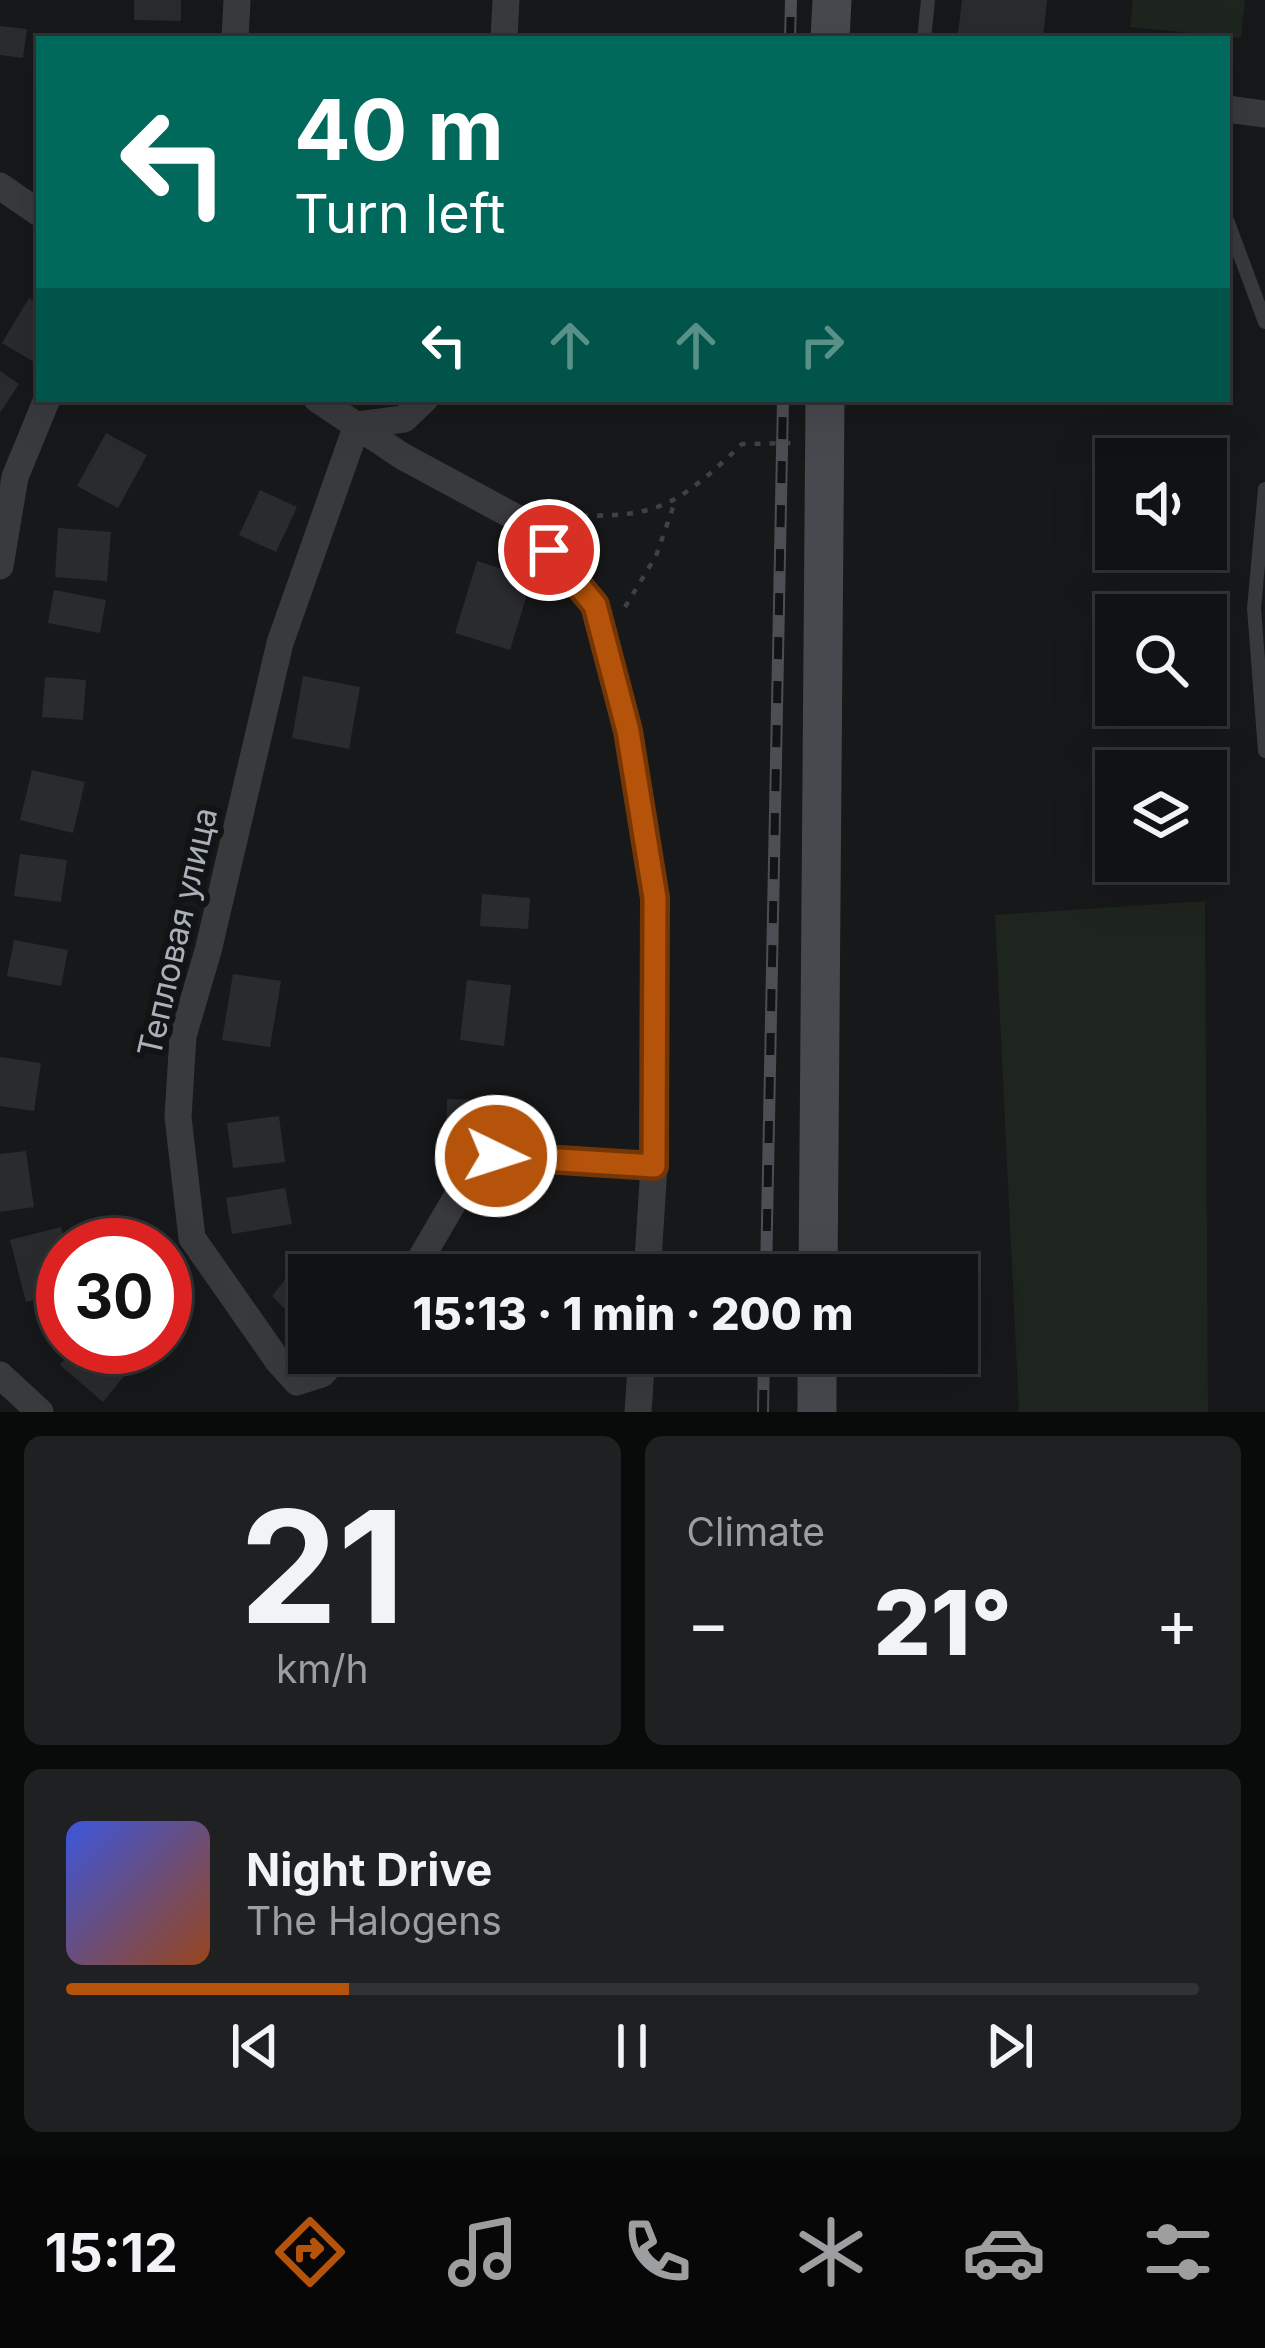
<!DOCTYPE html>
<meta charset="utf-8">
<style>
body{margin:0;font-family:Inter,sans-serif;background:#1e2021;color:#f1f3f6;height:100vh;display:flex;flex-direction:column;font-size:45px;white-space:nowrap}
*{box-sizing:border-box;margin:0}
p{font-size:39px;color:#9c9ea0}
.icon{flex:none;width:66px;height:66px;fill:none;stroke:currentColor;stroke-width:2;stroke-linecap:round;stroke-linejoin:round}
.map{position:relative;height:1412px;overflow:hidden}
.side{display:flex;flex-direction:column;gap:24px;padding:24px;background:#090a0a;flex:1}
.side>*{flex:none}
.top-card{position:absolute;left:36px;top:36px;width:1194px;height:366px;border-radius:0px;box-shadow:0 12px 48px #0002,0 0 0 3px #303233;background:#00695c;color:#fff;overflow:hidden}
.tools{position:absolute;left:1095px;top:438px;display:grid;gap:24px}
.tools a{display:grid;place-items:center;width:132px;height:132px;border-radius:0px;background:#111213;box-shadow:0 12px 48px #0002,0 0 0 3px #303233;font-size:60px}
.speed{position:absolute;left:36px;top:1218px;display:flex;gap:24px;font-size:60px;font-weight:700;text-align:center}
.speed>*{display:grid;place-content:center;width:156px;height:156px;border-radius:50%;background:#111213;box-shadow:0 12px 48px #0002,0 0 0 3px #303233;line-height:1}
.speed .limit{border:18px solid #d22;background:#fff;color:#111}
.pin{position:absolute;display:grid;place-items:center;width:102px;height:102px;color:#fff;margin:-51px;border:6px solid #fff;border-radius:50%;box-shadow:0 3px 12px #0007}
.me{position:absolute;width:132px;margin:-66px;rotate:94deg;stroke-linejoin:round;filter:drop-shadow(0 0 9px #0008)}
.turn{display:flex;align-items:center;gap:42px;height:252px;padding:0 60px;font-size:54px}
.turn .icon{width:156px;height:156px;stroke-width:2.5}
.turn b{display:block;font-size:84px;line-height:102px}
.lanes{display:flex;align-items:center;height:114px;padding:0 60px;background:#0003;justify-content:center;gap:60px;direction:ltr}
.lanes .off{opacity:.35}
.big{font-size:90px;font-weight:800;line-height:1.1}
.side .card{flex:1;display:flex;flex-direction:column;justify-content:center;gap:18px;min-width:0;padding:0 42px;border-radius:18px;background:#1e2021}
.side .dial{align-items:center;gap:0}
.dial b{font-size:156px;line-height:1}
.song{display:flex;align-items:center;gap:36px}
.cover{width:144px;height:144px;border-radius:18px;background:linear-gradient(135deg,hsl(230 70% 55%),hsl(20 70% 35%))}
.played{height:12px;border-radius:6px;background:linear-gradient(90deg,#b45309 25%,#303233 25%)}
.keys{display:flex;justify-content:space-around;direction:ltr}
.heat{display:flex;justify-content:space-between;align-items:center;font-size:66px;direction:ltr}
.side .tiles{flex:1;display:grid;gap:24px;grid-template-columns:1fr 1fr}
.card:last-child{grid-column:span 2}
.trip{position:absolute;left:288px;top:1254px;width:690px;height:120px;border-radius:0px;background:#111213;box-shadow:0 12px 48px #0002,0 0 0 3px #303233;font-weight:800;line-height:120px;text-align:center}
.menu{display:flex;height:192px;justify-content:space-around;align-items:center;background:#070708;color:#9c9ea0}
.menu .icon{width:84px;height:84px}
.menu .current{color:#b45309}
.menu b{font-size:54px;color:#f1f3f6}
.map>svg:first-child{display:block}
.green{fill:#1e241e}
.building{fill:#2a2b2d}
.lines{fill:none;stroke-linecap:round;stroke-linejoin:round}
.path{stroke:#3f4145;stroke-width:4.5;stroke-dasharray:6 9;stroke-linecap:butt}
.lane{stroke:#393a3e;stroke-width:14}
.street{stroke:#393a3e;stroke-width:27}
.secondary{stroke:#47494e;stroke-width:39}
.rail-casing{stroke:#4c4e53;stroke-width:12}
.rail{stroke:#121314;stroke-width:8;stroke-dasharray:22;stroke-linecap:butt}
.route-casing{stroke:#753606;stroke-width:30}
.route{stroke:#b45309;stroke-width:21}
.labels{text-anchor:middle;stroke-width:12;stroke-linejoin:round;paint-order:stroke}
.street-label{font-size:33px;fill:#aab0b9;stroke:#121314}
</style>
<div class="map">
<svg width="1265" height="1412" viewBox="0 0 1265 1412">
<rect width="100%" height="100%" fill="#171819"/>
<path class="green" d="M 1133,0 L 1245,0 L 1241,38 L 1130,27 Z
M 1205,901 L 1208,1412 L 1019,1412 L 995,915 Z"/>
<path class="building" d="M 134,0 L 181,0 L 181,21 L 134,20 Z
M 962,0 L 1047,0 L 1043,39 L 958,33 Z
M 0,26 L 27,29 L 23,58 L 0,55 Z
M 29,298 L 39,304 L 39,365 L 2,343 Z
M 0,371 L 19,384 L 0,413 Z
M 106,433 L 147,455 L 118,508 L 77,486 Z
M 260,490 L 297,507 L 276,552 L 239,535 Z
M 58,528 L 111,532 L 107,581 L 55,577 Z
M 477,561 L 532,578 L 510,650 L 455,633 Z
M 54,590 L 106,600 L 100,633 L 48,623 Z
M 303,676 L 360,687 L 349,749 L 292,738 Z
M 45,677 L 86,680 L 83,720 L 42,717 Z
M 32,770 L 85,782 L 73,833 L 20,820 Z
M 20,854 L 67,860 L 61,902 L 14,896 Z
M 482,894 L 530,898 L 528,929 L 480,926 Z
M 14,940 L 68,950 L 61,986 L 7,976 Z
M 233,974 L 281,981 L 270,1047 L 222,1040 Z
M 467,980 L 511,985 L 504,1046 L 460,1040 Z
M 0,1057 L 41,1063 L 34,1111 L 0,1106 Z
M 447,1099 L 518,1100 L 518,1146 L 446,1145 Z
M 279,1116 L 285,1162 L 233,1168 L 227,1123 Z
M 26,1151 L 34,1207 L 0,1212 L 0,1154 Z
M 285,1188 L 292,1224 L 232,1234 L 226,1198 Z
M 61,1227 L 66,1245 L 63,1293 L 26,1302 L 10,1240 Z
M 302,1258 L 319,1275 L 309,1275 L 309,1334 L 272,1296 Z
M 74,1347 L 112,1347 L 133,1365 L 103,1402 L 60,1365 Z"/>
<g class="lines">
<path class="path" d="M 552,515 C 653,518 669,514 742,444 L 792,443
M 625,607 L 656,556 L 676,499"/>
<path class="lane" d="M 924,39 L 928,0
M 1227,220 L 1265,322
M 1265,489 L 1254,608 L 1265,751"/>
<path class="street" d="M 235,39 L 237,0
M 504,39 L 506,0
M 1227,109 L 1265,114
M 0,186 L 39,213
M 317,399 L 402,456 L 526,523 L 595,605 L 629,731 L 655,898 L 654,1166 L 647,1275
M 0,566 L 15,477 L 47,399
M 411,1275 L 466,1181 L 496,1156 L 654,1166
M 340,1353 L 322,1374 L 297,1382 L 278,1361 L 192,1238 L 178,1117 L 183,1036 L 208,951 L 280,643 L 357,425 L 404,419 L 425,399
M 0,1375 L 40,1412
M 638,1412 L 642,1353"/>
<path class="secondary" d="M 830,39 L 832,0
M 818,1275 L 825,399
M 817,1412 L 817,1353"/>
<g class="rail-casing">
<path id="rail" d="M 790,39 L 791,0
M 766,1275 L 783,399
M 763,1412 L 764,1353"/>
</g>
<use href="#rail" class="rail"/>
</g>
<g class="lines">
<g class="route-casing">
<path id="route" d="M 496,1156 L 654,1166 L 655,898 L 628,731 L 595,605 L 549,550"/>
</g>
<use href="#route" class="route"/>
</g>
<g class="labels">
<g class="street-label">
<text transform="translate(177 932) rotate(-77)" y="12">Тепловая улица</text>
</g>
</g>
</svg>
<div class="tools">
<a><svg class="icon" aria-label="sound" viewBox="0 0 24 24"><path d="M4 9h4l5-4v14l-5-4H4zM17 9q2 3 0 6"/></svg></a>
<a><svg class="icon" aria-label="search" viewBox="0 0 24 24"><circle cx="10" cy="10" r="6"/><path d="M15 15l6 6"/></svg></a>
<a><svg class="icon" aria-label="layers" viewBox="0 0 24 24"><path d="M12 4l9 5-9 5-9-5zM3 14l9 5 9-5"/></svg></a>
</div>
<div class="speed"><div class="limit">30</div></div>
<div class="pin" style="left:549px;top:550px;background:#d93025"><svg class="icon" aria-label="arrive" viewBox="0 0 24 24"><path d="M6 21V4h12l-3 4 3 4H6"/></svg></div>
<svg class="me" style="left:496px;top:1156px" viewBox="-20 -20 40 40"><circle r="17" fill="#b45309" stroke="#fff" stroke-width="3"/><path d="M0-11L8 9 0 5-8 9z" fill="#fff"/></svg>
<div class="trip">15:13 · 1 min · 200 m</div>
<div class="top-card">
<div class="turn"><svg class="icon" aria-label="left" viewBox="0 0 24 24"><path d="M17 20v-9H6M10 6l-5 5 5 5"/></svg><div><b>40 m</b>Turn left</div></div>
<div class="lanes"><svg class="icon" aria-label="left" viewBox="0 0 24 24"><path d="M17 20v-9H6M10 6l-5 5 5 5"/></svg><svg class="icon off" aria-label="ahead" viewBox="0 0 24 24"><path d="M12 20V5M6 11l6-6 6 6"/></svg><svg class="icon off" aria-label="ahead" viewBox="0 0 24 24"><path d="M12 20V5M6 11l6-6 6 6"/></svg><svg class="icon off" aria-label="right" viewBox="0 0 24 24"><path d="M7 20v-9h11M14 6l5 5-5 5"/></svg></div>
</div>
</div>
<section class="side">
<div class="tiles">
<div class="card dial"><b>21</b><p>km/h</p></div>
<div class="card"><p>Climate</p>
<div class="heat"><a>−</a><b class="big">21°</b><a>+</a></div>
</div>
<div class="card">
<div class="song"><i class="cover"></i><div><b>Night Drive</b><p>The Halogens</p></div></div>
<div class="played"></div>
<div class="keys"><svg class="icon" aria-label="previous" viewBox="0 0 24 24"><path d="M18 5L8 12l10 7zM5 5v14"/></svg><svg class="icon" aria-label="pause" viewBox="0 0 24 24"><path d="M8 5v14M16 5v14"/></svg><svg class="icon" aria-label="next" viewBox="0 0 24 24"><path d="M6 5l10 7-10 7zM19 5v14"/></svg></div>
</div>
</div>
</section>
<nav class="menu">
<b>15:12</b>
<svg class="icon current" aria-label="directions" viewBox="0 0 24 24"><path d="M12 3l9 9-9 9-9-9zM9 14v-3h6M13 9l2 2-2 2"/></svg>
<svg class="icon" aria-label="music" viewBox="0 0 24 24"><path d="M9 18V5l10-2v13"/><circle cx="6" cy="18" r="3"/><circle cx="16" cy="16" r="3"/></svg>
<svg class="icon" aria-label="phone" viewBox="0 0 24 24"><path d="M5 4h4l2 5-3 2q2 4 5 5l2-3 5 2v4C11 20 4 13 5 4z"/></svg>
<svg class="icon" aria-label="climate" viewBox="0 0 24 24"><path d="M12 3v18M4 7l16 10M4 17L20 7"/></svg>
<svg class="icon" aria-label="car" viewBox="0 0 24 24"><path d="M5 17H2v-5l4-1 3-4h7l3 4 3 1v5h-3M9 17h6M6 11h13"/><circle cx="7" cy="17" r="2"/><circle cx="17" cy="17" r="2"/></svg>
<svg class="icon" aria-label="filters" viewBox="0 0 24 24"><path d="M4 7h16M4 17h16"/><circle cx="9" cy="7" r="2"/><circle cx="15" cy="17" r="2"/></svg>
</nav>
